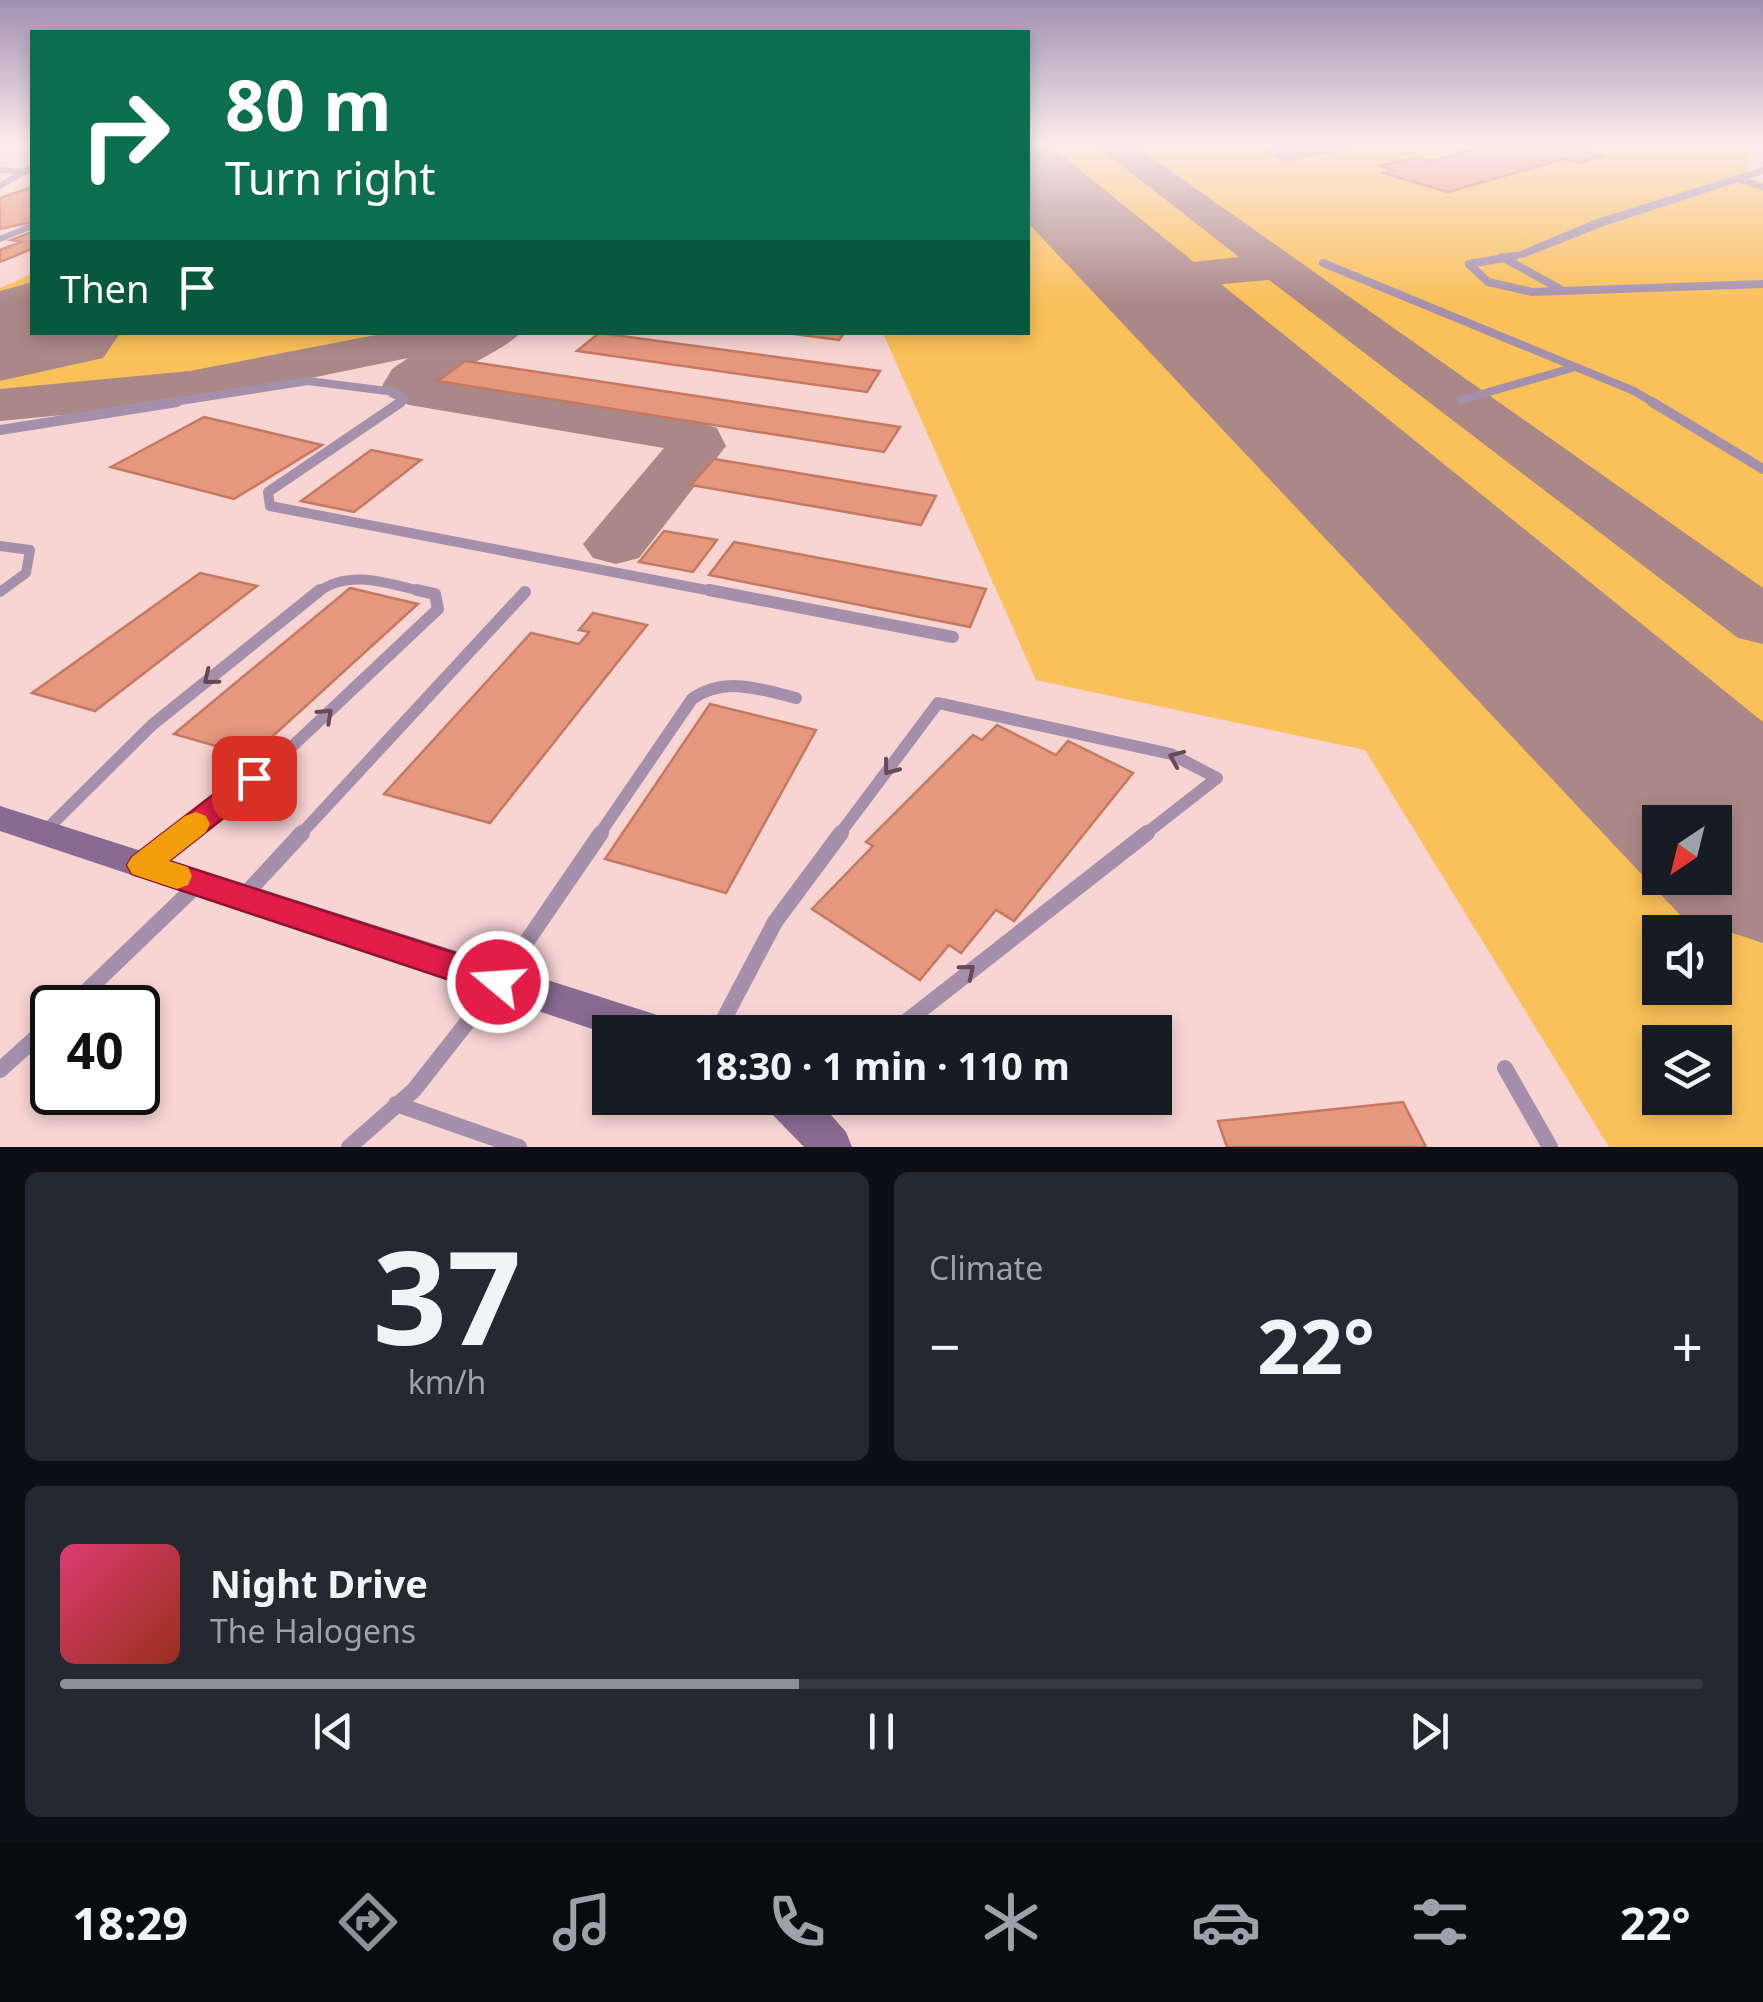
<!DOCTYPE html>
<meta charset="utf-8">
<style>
body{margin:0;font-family:"Noto Sans",sans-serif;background:#242831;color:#f1f3f6;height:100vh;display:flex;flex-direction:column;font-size:38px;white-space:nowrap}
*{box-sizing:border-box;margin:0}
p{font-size:32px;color:#9ea1a6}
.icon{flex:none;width:55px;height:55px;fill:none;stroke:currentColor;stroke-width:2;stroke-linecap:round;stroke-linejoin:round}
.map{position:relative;height:1147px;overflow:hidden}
.details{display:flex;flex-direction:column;gap:25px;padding:25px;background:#0d0f14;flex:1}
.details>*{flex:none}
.guide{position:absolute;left:30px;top:30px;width:1000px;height:305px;border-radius:0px;box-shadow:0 5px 15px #0003;background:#0b6e4f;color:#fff;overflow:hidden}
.needle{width:65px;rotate:215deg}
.controls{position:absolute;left:1642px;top:805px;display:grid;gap:20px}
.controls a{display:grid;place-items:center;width:90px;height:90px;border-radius:0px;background:#171b24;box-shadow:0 5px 15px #0003;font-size:50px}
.speed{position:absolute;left:30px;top:985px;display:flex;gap:20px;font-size:50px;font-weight:700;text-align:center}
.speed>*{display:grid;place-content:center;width:130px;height:130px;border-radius:50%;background:#171b24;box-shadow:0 5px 15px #0003;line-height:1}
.speed .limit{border:5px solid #111;border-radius:15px;background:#fff;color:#111}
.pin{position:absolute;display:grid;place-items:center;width:85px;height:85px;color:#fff;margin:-42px;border-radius:20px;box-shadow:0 5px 15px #0006}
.me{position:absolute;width:110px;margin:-55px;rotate:288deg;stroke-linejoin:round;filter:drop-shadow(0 0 8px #0008)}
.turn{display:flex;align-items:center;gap:35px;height:210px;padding:0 30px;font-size:45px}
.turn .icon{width:130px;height:130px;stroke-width:2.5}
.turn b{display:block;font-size:70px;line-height:85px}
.then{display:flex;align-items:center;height:95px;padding:0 30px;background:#0003;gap:20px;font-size:38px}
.big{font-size:75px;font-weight:700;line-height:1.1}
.details .tile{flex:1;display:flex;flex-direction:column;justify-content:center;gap:15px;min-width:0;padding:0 35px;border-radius:15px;background:#242831}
.details .dial{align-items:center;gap:0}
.dial b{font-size:130px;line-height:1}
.song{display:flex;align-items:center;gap:30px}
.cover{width:120px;height:120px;border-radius:15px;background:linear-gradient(135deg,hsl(340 70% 55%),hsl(10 70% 35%))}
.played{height:10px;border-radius:5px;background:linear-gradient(90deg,#8c9099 45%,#363941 45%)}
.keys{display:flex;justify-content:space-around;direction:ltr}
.heat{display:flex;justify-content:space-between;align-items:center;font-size:55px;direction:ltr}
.details .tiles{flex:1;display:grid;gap:25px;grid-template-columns:1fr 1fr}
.tile:last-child{grid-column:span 2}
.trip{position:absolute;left:592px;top:1015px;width:580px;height:100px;border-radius:0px;background:#171b24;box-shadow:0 5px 15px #0003;font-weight:700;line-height:100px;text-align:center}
.dock{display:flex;height:160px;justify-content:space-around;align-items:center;background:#090b0e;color:#9ea1a6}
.dock .icon{width:70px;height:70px}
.dock .selected{color:#8c9099}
.dock b{font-size:45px;color:#f1f3f6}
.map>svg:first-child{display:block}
.green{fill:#fac059;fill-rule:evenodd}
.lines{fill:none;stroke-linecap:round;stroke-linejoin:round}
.taxiway{fill:#ab8888;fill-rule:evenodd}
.runway{fill:#ab8888;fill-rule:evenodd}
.building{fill:#e6987e;stroke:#c47960;stroke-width:2.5}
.lane-far4{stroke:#a590ab;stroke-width:6}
.lane-far3{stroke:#a590ab;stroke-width:8}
.lane-far2{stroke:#a590ab;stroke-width:10}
.lane-far1{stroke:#a590ab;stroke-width:12}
.lane{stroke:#a590ab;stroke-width:16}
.street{fill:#a590ab;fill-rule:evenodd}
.secondary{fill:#896a91;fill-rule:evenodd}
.oneway{stroke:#664a56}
.route{fill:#e11d48;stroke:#92132f;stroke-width:2.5}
.slow{fill:#f59e0b}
</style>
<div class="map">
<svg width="1763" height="1147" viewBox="0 0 1763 1147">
<rect width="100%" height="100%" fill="#f8d4d3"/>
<path class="green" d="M 1028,143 L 1752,143 L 1746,177 L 1763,182 L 1763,1147 L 1609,1147 L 1365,750 L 1036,680 L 883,333 L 1028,332 ZM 1660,822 L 1715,822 L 1715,878 L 1660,878 ZM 1660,932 L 1715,932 L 1715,988 L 1660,988 ZM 1660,1042 L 1715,1042 L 1715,1098 L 1660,1098 Z
M 32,274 L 32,332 L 465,333 L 190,387 L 0,405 L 0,288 Z"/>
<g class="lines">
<path class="taxiway" d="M 1093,143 L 1131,143 L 1763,588 L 1763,644 L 1738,638 L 1269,280 L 1142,291 L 1127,287 L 1120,278 L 1127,269 L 1239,257 Z
M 1278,143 L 1350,143 L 1345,150 L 1287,161 L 1275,158 L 1271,151 Z
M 32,282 L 32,310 L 0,320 L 0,291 Z
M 391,332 L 521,332 C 512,345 461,368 443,381 L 686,418 L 717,428 L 726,446 L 639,558 L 616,564 L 593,558 L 583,544 L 664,448 L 409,405 L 390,397 L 382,386 L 392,369 L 408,358 L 190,403 L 0,421 L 0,389 L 190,371 Z"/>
<path class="runway" d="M 1028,145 L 1059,153 L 1763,722 L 1763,943 L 1681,916 L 1028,223 ZM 1660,822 L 1715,822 L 1715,878 L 1660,878 Z
M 32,301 L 32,332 L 121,332 L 103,358 L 0,381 L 0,307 Z"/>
</g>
<path class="building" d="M 1498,143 L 1550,143 L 1602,156 L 1578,163 L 1564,159 L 1448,192 L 1383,173 L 1392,170 L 1379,166 L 1418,157 L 1431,161 Z
M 32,187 L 32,222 L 0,229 L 0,198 Z
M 32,232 L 32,249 L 0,262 L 0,250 L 21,242 L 11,240 Z
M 779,332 L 845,332 L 839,340 Z
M 599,333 L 880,371 L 867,392 L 577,351 Z
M 465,361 L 900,427 L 884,452 L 438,381 Z
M 204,417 L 322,445 L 234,499 L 111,467 Z
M 371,450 L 421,460 L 354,512 L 301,501 Z
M 714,459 L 936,496 L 921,525 L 691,485 Z
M 664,531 L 717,540 L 693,572 L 639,562 Z
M 734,542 L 986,589 L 970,627 L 709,575 Z
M 200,573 L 257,586 L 95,711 L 32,693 Z
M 350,588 L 418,604 L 251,756 L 174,734 Z
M 593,613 L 647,625 L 490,823 L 384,794 L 531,633 L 579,644 L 589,632 L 579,630 Z
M 710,704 L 816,730 L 726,893 L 605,859 Z
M 997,725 L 1056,755 L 1068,741 L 1133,773 L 1014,921 L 996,910 L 961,953 L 949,945 L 920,980 L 812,909 L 873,846 L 866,842 L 973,735 L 982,740 Z
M 1403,1102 L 1426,1147 L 1227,1147 L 1218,1121 Z"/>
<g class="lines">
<path class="lane-far4" d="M 0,170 L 26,172
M 1737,179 L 1763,187
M 0,186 L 32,167
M 0,239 L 32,226
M 1501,258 L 1518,255"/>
<path class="lane-far3" d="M 1515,256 L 1469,264 L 1488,282 L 1532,292 L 1763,284
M 1502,257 L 1560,289
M 1323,263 L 1634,391 L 1656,404
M 1461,400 L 1572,368
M 161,404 L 308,381 L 395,392 L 405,399 L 397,404"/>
<path class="lane-far2" d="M 401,402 L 268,492 L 270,506 L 722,593
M 1652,402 L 1763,469
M 0,430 L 177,402
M 0,546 L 30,550 L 26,573 L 0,592
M 317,593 C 350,567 392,585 429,593"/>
<path class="lane-far1" d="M 709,590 L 953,637
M 43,833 L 152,725 L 320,590
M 181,835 L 282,756 L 438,609 L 435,594 L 417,590
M 300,835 L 525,592
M 599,835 L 692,699 C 725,676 760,689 796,698
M 839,835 L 938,703 L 1171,754 L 1217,778 L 1144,835"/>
<path class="lane" d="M 146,863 L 184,833
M 243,897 L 302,833
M 69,1008 L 196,886
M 717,1032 L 775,922 L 841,833
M 893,1032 L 1147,833
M 1505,1068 L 1550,1147
M 0,1070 L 52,1023
M 396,1104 L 519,1147
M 349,1147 L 414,1090 L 499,982 L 601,833"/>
<path class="street" d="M 1763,167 L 1763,174 L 1604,226 L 1523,258 L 1511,255 L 1594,220 Z"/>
<path class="secondary" d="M 0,806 L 654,1014 L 668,1019 L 673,1032 L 610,1035 L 0,831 Z
M 764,1098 L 816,1098 L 846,1132 L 852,1147 L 804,1147 L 770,1112 Z"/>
</g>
<defs><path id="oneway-chevron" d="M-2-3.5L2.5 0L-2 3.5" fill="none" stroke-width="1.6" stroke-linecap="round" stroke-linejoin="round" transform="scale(2.5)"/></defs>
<g class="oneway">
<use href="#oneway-chevron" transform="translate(210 678) rotate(141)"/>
<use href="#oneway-chevron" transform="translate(326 715) rotate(-43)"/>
<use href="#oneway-chevron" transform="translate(1176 758) rotate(-157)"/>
<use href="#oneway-chevron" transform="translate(890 768) rotate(127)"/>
<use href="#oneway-chevron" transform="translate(968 971) rotate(-39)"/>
</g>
<linearGradient id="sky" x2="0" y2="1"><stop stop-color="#a18fb2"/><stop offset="0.47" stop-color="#fceceb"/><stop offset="1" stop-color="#fceceb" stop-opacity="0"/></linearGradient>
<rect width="1763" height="304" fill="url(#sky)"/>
<path class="route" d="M 254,768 L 264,771 L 268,778 L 264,786 L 169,861 L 511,971 L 516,982 L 511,992 L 498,996 L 132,874 L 127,865 L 132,857 L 244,771 Z"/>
<path class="slow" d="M 196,812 L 206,816 L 210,824 L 206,832 L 169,861 L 188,867 L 192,876 L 188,885 L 177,889 L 132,874 L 127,865 L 132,857 L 185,816 Z"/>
</svg>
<div class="controls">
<a><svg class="needle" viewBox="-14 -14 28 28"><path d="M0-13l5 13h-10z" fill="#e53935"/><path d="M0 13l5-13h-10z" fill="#9ea1a6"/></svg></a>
<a><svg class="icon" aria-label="sound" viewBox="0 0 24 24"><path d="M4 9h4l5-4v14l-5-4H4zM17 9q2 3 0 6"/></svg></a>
<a><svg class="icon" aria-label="layers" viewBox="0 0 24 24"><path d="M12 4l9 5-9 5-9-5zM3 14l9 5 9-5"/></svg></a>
</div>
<div class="speed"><div class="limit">40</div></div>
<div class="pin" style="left:254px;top:778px;background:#d93025"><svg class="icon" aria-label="arrive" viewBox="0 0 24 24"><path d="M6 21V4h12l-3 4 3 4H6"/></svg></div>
<svg class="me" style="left:498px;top:982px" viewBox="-20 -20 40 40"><circle r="17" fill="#e11d48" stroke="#fff" stroke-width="3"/><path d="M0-11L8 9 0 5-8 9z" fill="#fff"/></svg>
<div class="trip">18:30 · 1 min · 110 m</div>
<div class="guide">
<div class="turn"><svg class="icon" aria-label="right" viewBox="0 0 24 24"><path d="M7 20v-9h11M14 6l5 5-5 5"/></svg><div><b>80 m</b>Turn right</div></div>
<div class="then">Then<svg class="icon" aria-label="arrive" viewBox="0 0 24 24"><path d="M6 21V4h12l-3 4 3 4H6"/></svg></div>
</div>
</div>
<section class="details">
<div class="tiles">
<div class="tile dial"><b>37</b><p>km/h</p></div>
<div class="tile"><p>Climate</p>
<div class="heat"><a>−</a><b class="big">22°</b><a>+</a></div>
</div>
<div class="tile">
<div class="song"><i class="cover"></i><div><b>Night Drive</b><p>The Halogens</p></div></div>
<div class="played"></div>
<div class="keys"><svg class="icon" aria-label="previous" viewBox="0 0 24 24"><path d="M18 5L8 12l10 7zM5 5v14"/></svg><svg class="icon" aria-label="pause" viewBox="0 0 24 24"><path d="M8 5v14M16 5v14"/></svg><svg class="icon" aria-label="next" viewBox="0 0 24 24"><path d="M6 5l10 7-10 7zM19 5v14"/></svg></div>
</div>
</div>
</section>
<nav class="dock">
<b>18:29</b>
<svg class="icon selected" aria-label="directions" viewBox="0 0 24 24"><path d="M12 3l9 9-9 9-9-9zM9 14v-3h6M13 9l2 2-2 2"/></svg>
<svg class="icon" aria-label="music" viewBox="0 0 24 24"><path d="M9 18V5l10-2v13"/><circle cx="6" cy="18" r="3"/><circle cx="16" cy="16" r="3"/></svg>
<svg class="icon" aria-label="phone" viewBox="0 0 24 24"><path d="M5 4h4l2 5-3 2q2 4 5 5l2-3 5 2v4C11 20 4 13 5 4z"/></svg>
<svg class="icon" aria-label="climate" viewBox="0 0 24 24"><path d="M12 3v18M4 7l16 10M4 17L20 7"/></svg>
<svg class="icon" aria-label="car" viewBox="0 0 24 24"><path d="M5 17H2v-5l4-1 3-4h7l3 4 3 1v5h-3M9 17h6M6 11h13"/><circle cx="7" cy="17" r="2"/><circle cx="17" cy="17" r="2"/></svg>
<svg class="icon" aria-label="filters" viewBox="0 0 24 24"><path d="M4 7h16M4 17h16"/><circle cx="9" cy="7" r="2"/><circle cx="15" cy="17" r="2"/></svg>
<b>22°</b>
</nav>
